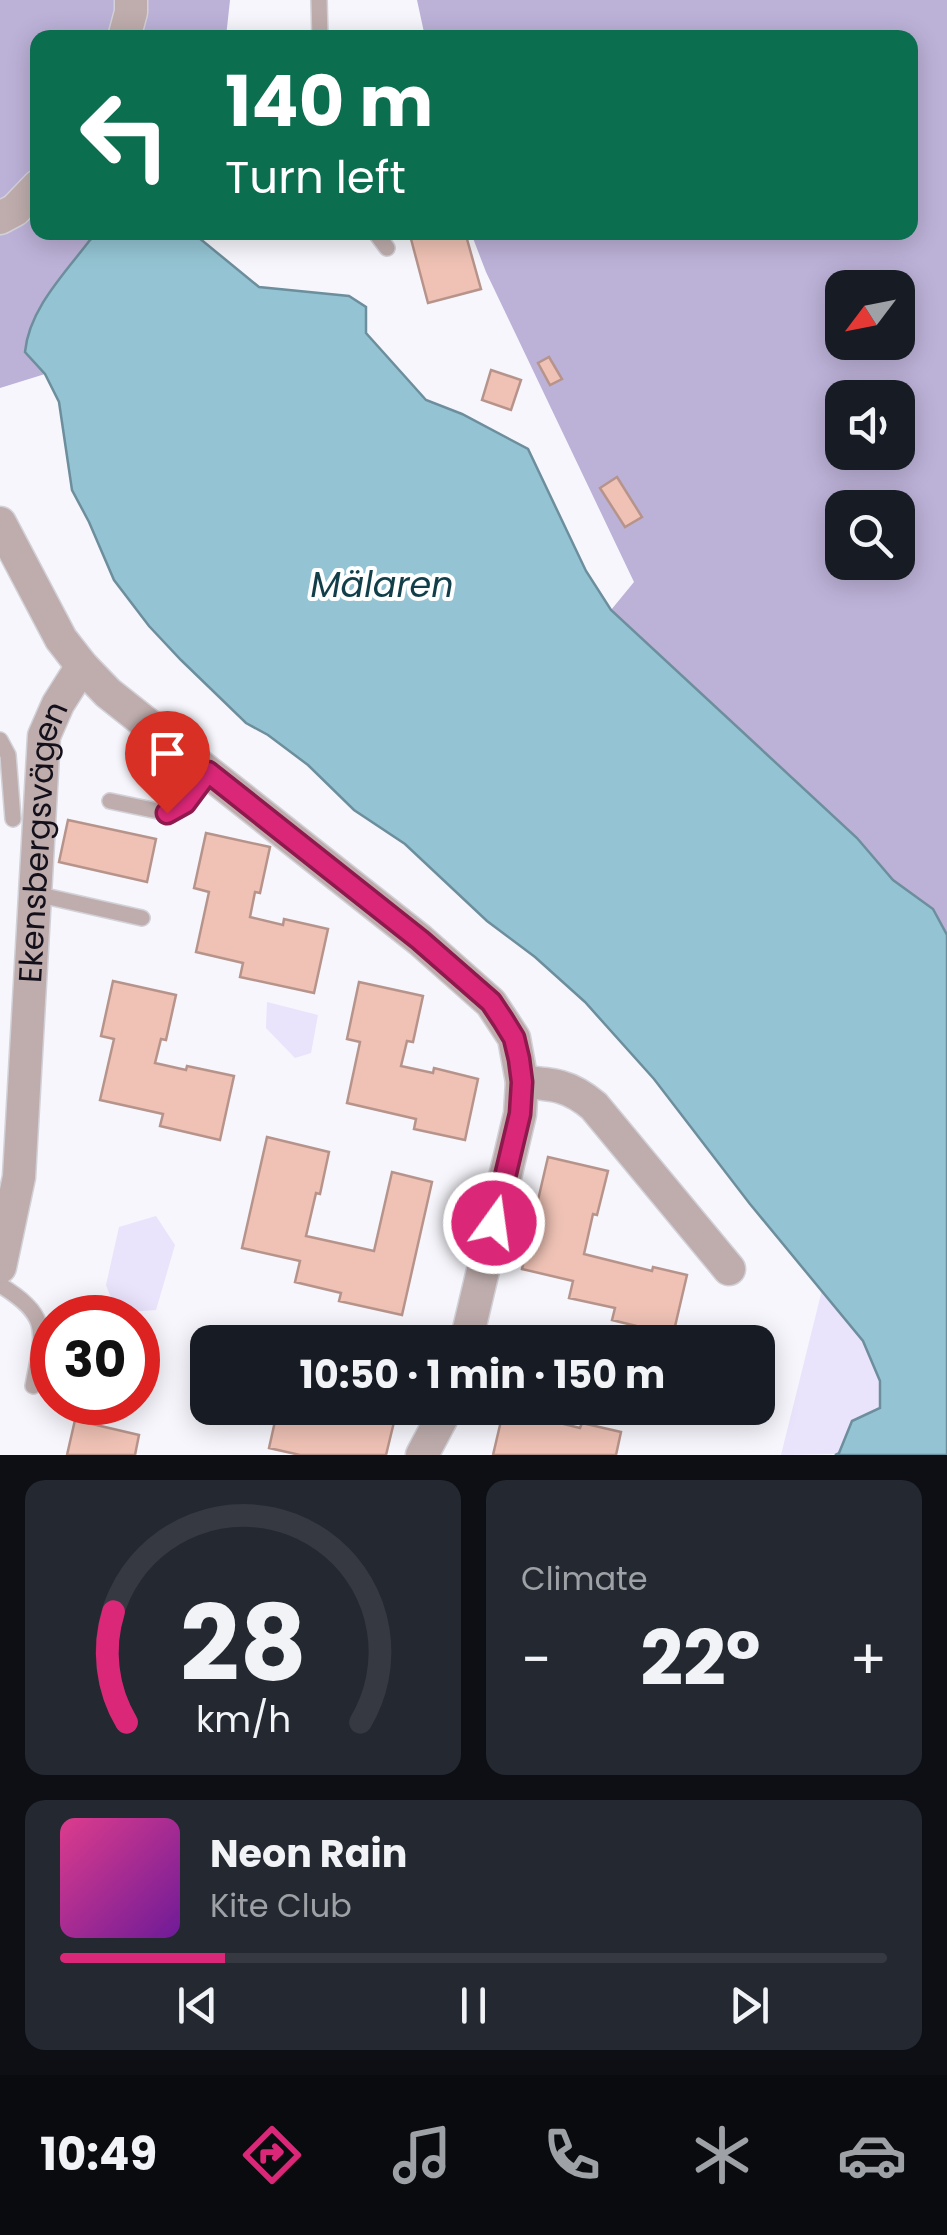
<!DOCTYPE html>
<meta charset="utf-8">
<style>
body{margin:0;font-family:Poppins,sans-serif;background:#242831;color:#f1f3f6;height:100vh;display:flex;flex-direction:column;font-size:38px;white-space:nowrap}
*{box-sizing:border-box;margin:0}
p{font-size:32px;color:#9ea1a6}
.icon{flex:none;width:55px;height:55px;fill:none;stroke:currentColor;stroke-width:2;stroke-linecap:round;stroke-linejoin:round}
.map{position:relative;height:1455px;overflow:hidden}
.details{display:flex;flex-direction:column;gap:25px;padding:25px;background:#0d0f14;flex:1}
.details>*{flex:none}
.guide{position:absolute;left:30px;top:30px;width:888px;height:210px;border-radius:20px;box-shadow:0 5px 25px #0003;background:#0b6e4f;color:#fff;overflow:hidden}
.needle{width:65px;rotate:238deg}
.tools{position:absolute;left:825px;top:270px;display:grid;gap:20px}
.tools a{display:grid;place-items:center;width:90px;height:90px;border-radius:20px;background:#171b24;box-shadow:0 5px 25px #0003;font-size:50px}
.speed{position:absolute;left:30px;top:1295px;display:flex;gap:20px;font-size:50px;font-weight:700;text-align:center}
.speed>*{display:grid;place-content:center;width:130px;height:130px;border-radius:50%;background:#171b24;box-shadow:0 5px 25px #0003;line-height:1}
.speed .limit{border:15px solid #d22;background:#fff;color:#111}
.pin{position:absolute;display:grid;place-items:center;width:85px;height:85px;color:#fff;margin:-102px -42px;border-radius:50% 50% 50% 0;rotate:-45deg;box-shadow:0 0 10px #0007}
.pin .icon{rotate:45deg}
.me{position:absolute;width:110px;margin:-55px;rotate:14deg;stroke-linejoin:round;filter:drop-shadow(0 0 8px #0008)}
.turn{display:flex;align-items:center;gap:35px;height:210px;padding:0 30px;font-size:45px}
.turn .icon{width:130px;height:130px;stroke-width:2.5}
.turn b{display:block;font-size:70px;line-height:85px}
.big{font-size:75px;font-weight:700;line-height:1.1}
.details .tile{flex:1;display:flex;flex-direction:column;justify-content:center;gap:15px;min-width:0;padding:0 35px;border-radius:20px;background:#242831}
.details .dial{align-items:center;gap:0}
.dial svg{height:260px;overflow:visible;fill:none;stroke:#363941;stroke-width:7;stroke-linecap:round;text-anchor:middle}
.dial text{fill:#f1f3f6;stroke:none}
.song{display:flex;align-items:center;gap:30px}
.cover{width:120px;height:120px;border-radius:15px;background:linear-gradient(135deg,hsl(330 70% 55%),hsl(280 70% 35%))}
.played{height:10px;border-radius:5px;background:linear-gradient(90deg,#db2777 20%,#363941 20%)}
.keys{display:flex;justify-content:space-around;direction:ltr}
.heat{display:flex;justify-content:space-between;align-items:center;font-size:55px;direction:ltr}
.details .tiles{flex:1;display:grid;gap:25px;grid-template-columns:1fr 1fr}
.tile:last-child{grid-column:span 2}
.trip{position:absolute;left:190px;top:1325px;width:585px;height:100px;border-radius:20px;background:#171b24;box-shadow:0 5px 25px #0003;font-weight:700;line-height:100px;text-align:center}
.dock{display:flex;height:160px;justify-content:space-around;align-items:center;background:#090b0e;color:#9ea1a6}
.dock .icon{width:70px;height:70px}
.dock .current{color:#db2777}
.dock b{font-size:45px;color:#f1f3f6}
.map>svg:first-child{display:block}
.green{fill:#e9e3fb}
.forest{fill:#bcb1d7;fill-rule:evenodd}
.water{fill:#94c4d3;stroke:#6d8e9c;stroke-width:2.5}
.building{fill:#efc2b5;stroke:#b7948b;stroke-width:2.5}
.lines{fill:none;stroke-linecap:round;stroke-linejoin:round}
.lane-casing{stroke:#d3d1d8;stroke-width:18}
.street-casing{stroke:#d3d1d8;stroke-width:35}
.lane{stroke:#beadac;stroke-width:15}
.street{stroke:#beadac;stroke-width:32}
.route-casing{stroke:#8e194d;stroke-width:25}
.route{stroke:#db2777;stroke-width:18}
.labels{text-anchor:middle;stroke-width:8;stroke-linejoin:round;paint-order:stroke}
.street-label{font-size:32px;fill:#13101b;stroke:#fff}
.water-label{font-size:35px;font-style:italic;fill:#123e49;stroke:#fff}
</style>
<div class="map">
<svg width="947" height="1455" viewBox="0 0 947 1455">
<rect width="100%" height="100%" fill="#f7f6fc"/>
<path class="green" d="M 267,1002 L 318,1015 L 311,1053 L 295,1058 L 266,1028 Z
M 156,1216 L 175,1245 L 156,1310 L 117,1313 L 106,1285 L 119,1227 Z
M 822,1290 L 863,1341 L 880,1381 L 880,1408 L 852,1421 L 839,1454 L 781,1455 Z"/>
<path class="forest" d="M 0,0 L 230,0 L 226,37 L 38,38 L 38,232 L 101,233 C 65,257 44,314 25,352 L 45,374 L 0,388 Z
M 417,0 L 947,0 L 947,935 L 933,909 L 893,880 L 857,838 L 611,610 L 634,582 L 486,272 L 471,233 L 910,232 L 910,38 L 425,37 ZM 842,288 L 898,288 L 898,342 L 842,342 ZM 842,398 L 898,398 L 898,452 L 842,452 ZM 842,508 L 898,508 L 898,562 L 842,562 Z"/>
<path class="water" d="M 101,233 L 193,233 L 259,287 L 349,296 L 366,307 L 366,333 L 426,400 L 462,414 L 528,449 L 586,571 L 611,610 L 857,838 L 893,880 L 933,909 L 947,935 L 947,1455 L 835,1455 L 839,1453 L 852,1421 L 880,1408 L 880,1381 L 863,1341 L 750,1204 L 654,1079 L 585,1002 L 535,957 L 487,921 L 405,844 L 354,810 L 308,765 L 268,735 L 246,723 L 181,660 L 149,626 L 114,580 L 89,522 L 72,490 L 59,402 L 45,374 L 25,352 C 29,309 65,273 90,240 Z"/>
<path class="building" d="M 437,232 L 465,232 L 481,289 L 428,303 L 411,239 Z
M 549,357 L 562,379 L 550,385 L 538,363 Z
M 491,370 L 521,380 L 511,410 L 482,400 Z
M 617,477 L 642,517 L 625,527 L 600,488 Z
M 68,820 L 156,839 L 147,882 L 59,862 Z
M 206,833 L 270,847 L 260,893 L 255,892 L 250,917 L 283,925 L 284,919 L 328,929 L 314,993 L 240,977 L 243,963 L 196,952 L 209,892 L 194,888 Z
M 113,981 L 176,995 L 166,1040 L 161,1039 L 155,1063 L 186,1070 L 187,1066 L 234,1076 L 220,1140 L 160,1126 L 163,1114 L 100,1100 L 114,1039 L 101,1036 Z
M 359,982 L 423,996 L 413,1042 L 407,1041 L 401,1066 L 433,1073 L 434,1068 L 478,1079 L 465,1140 L 414,1129 L 416,1119 L 347,1103 L 360,1042 L 347,1039 Z
M 267,1137 L 329,1152 L 320,1194 L 316,1193 L 306,1236 L 374,1251 L 392,1172 L 432,1182 L 402,1315 L 339,1301 L 341,1293 L 295,1282 L 300,1261 L 242,1248 Z
M 548,1157 L 608,1171 L 597,1215 L 593,1214 L 584,1254 L 652,1271 L 653,1267 L 687,1275 L 673,1335 L 612,1320 L 615,1308 L 569,1298 L 573,1281 L 522,1269 Z
M 281,1330 L 335,1342 L 278,1342 Z
M 278,1408 L 322,1408 L 321,1412 L 345,1418 L 354,1420 L 356,1413 L 394,1422 L 386,1455 L 300,1455 L 269,1448 Z
M 504,1408 L 551,1408 L 548,1420 L 580,1428 L 582,1423 L 621,1432 L 616,1455 L 493,1455 Z
M 75,1420 L 139,1435 L 135,1455 L 67,1455 Z"/>
<g class="lines">
<g class="lane-casing">
<path id="lane" d="M 319,0 L 320,38
M 375,232 L 387,248
M 0,740 L 8,755 L 13,819
M 110,801 L 167,813 L 185,803 L 208,772
M 36,894 L 142,918
M 0,1285 C 52,1317 43,1332 33,1386"/>
</g>
<g class="street-casing">
<g id="street">
<path d="M 124,38 L 131,12 L 131,0"/>
<path d="M 0,218 L 15,210 L 38,186"/>
<path d="M 0,523 L 61,639 L 82,666 L 108,693 L 420,940 L 491,1003 L 514,1038 L 522,1082 L 520,1114 L 466,1342"/>
<path d="M 522,1082 C 553,1084 569,1085 594,1106 L 729,1269"/>
<path id="s1" d="M 0,1267 L 19,1177 L 44,736 L 58,704 L 82,666"/>
<path d="M 422,1455 L 447,1408"/>
</g>
</g>
<use href="#lane" class="lane"/>
<use href="#street" class="street"/>
</g>
<g class="lines">
<g class="route-casing">
<path id="route" d="M 167,813 L 185,803 L 208,772 L 420,940 L 491,1002 L 503,1020 L 514,1038 L 519,1059 L 522,1082 L 520,1114 L 494,1223"/>
</g>
<use href="#route" class="route"/>
</g>
<g class="labels">
<g class="street-label">
<text dy="11" stroke="none"><textPath href="#s1" startOffset="428">Ekensbergsvägen</textPath></text>
</g>
<g class="water-label">
<text x="382" y="597">Mälaren</text>
</g>
</g>
</svg>
<div class="tools">
<a><svg class="needle" viewBox="-14 -14 28 28"><path d="M0-13l5 13h-10z" fill="#e53935"/><path d="M0 13l5-13h-10z" fill="#9ea1a6"/></svg></a>
<a><svg class="icon" aria-label="sound" viewBox="0 0 24 24"><path d="M4 9h4l5-4v14l-5-4H4zM17 9q2 3 0 6"/></svg></a>
<a><svg class="icon" aria-label="search" viewBox="0 0 24 24"><circle cx="10" cy="10" r="6"/><path d="M15 15l6 6"/></svg></a>
</div>
<div class="speed"><div class="limit">30</div></div>
<div class="pin" style="left:167px;top:813px;background:#d93025"><svg class="icon" aria-label="arrive" viewBox="0 0 24 24"><path d="M6 21V4h12l-3 4 3 4H6"/></svg></div>
<svg class="me" style="left:494px;top:1223px" viewBox="-20 -20 40 40"><circle r="17" fill="#db2777" stroke="#fff" stroke-width="3"/><path d="M0-11L8 9 0 5-8 9z" fill="#fff"/></svg>
<div class="trip">10:50 · 1 min · 150 m</div>
<div class="guide">
<div class="turn"><svg class="icon" aria-label="left" viewBox="0 0 24 24"><path d="M17 20v-9H6M10 6l-5 5 5 5"/></svg><div><b>140 m</b>Turn left</div></div>
</div>
</div>
<section class="details">
<div class="tiles">
<div class="tile dial"><svg viewBox="0 0 100 80">
<path d="M14 69A42 42 0 1 1 86 69"/>
<path d="M14 69A42 42 0 0 1 10 35" stroke="#db2777"/>
<text x="50" y="56" font-size="32" font-weight="700">28</text>
<text x="50" y="72" font-size="11">km/h</text>
</svg></div>
<div class="tile"><p>Climate</p>
<div class="heat"><a>−</a><b class="big">22°</b><a>+</a></div>
</div>
<div class="tile">
<div class="song"><i class="cover"></i><div><b>Neon Rain</b><p>Kite Club</p></div></div>
<div class="played"></div>
<div class="keys"><svg class="icon" aria-label="previous" viewBox="0 0 24 24"><path d="M18 5L8 12l10 7zM5 5v14"/></svg><svg class="icon" aria-label="pause" viewBox="0 0 24 24"><path d="M8 5v14M16 5v14"/></svg><svg class="icon" aria-label="next" viewBox="0 0 24 24"><path d="M6 5l10 7-10 7zM19 5v14"/></svg></div>
</div>
</div>
</section>
<nav class="dock">
<b>10:49</b>
<svg class="icon current" aria-label="directions" viewBox="0 0 24 24"><path d="M12 3l9 9-9 9-9-9zM9 14v-3h6M13 9l2 2-2 2"/></svg>
<svg class="icon" aria-label="music" viewBox="0 0 24 24"><path d="M9 18V5l10-2v13"/><circle cx="6" cy="18" r="3"/><circle cx="16" cy="16" r="3"/></svg>
<svg class="icon" aria-label="phone" viewBox="0 0 24 24"><path d="M5 4h4l2 5-3 2q2 4 5 5l2-3 5 2v4C11 20 4 13 5 4z"/></svg>
<svg class="icon" aria-label="climate" viewBox="0 0 24 24"><path d="M12 3v18M4 7l16 10M4 17L20 7"/></svg>
<svg class="icon" aria-label="car" viewBox="0 0 24 24"><path d="M5 17H2v-5l4-1 3-4h7l3 4 3 1v5h-3M9 17h6M6 11h13"/><circle cx="7" cy="17" r="2"/><circle cx="17" cy="17" r="2"/></svg>
</nav>
